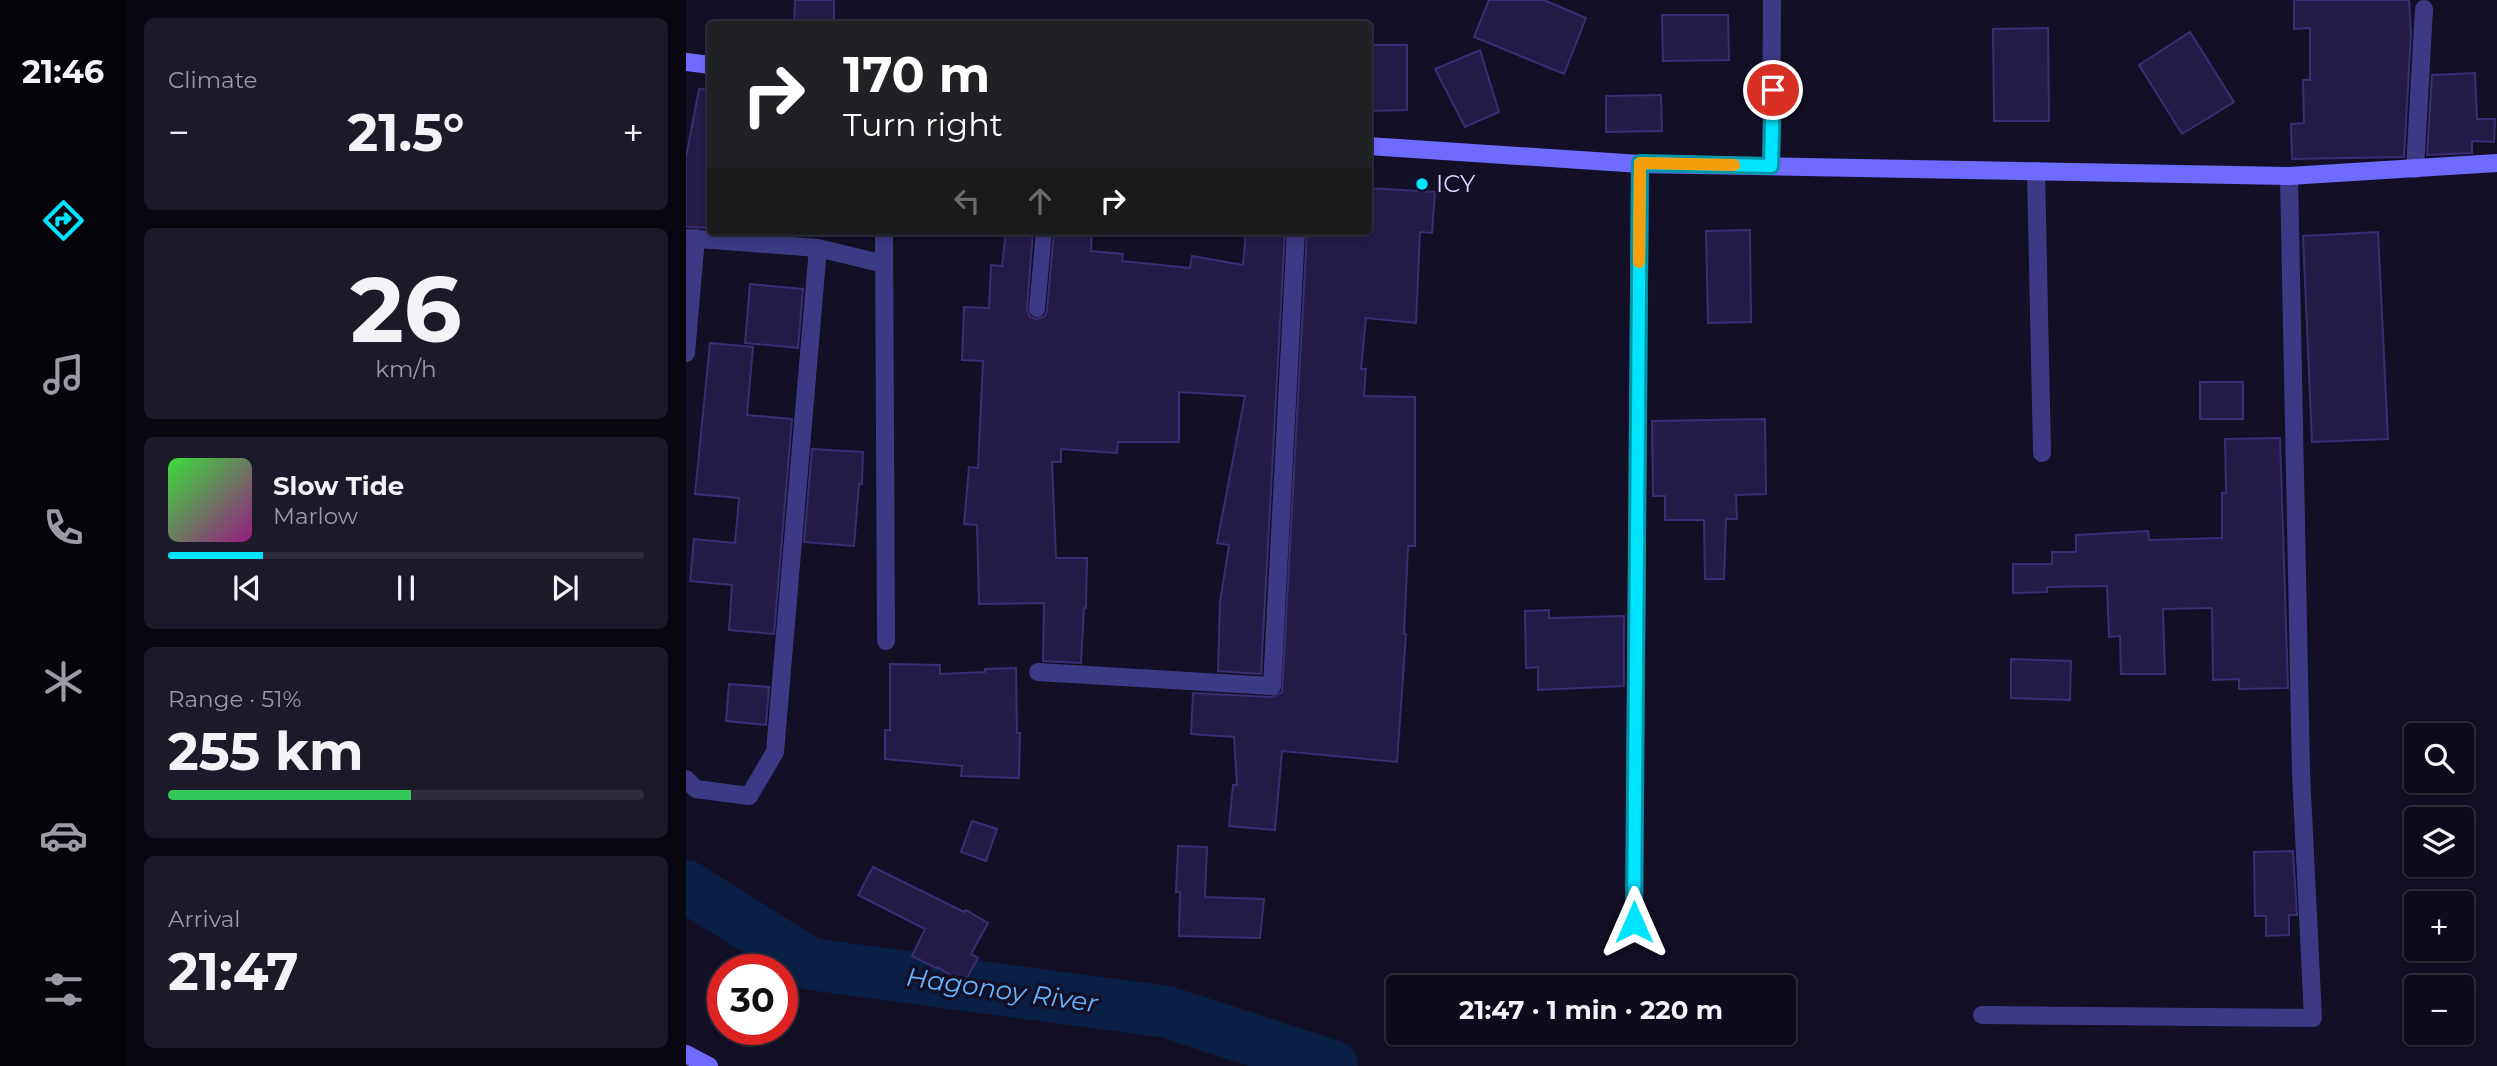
<!DOCTYPE html>
<meta charset="utf-8">
<style>
body{margin:0;font-family:Montserrat,sans-serif;background:#1c1929;color:#f1f3f6;height:100vh;display:flex;flex-direction:column;font-size:26px;white-space:nowrap}
*{box-sizing:border-box;margin:0}
p{font-size:23px;color:#9b9ba3}
.icon{flex:none;width:38px;height:38px;fill:none;stroke:currentColor;stroke-width:2;stroke-linecap:round;stroke-linejoin:round}
.map{position:relative;flex:1;overflow:hidden}
.details{display:flex;flex-direction:column;gap:18px;padding:18px;background:#08060f;width:560px}
.details>*{flex:none}
.hud{position:absolute;left:21px;top:21px;width:665px;height:214px;border-radius:7px;box-shadow:0 4px 10px #0003,0 0 0 2px #2e2b3b;background:#202124;color:#fff;overflow:hidden}
.controls{position:absolute;left:1718px;top:723px;display:grid;gap:14px}
.controls a{display:grid;place-items:center;width:70px;height:70px;border-radius:7px;background:#0e0b1c;box-shadow:0 4px 10px #0003,0 0 0 2px #2e2b3b;font-size:35px}
.speed{position:absolute;left:21px;top:954px;display:flex;gap:14px;font-size:35px;font-weight:700;text-align:center}
.speed>*{display:grid;place-content:center;width:91px;height:91px;border-radius:50%;background:#0e0b1c;box-shadow:0 4px 10px #0003,0 0 0 2px #2e2b3b;line-height:1}
.speed .limit{border:10px solid #d22;background:#fff;color:#111}
.pin{position:absolute;display:grid;place-items:center;width:60px;height:60px;color:#fff;margin:-30px;border:4px solid #fff;border-radius:50%;box-shadow:0 2px 7px #0007}
.me{position:absolute;width:77px;margin:-38px;rotate:0deg;stroke-linejoin:round;filter:drop-shadow(0 0 5px #0008)}
.turn{display:flex;align-items:center;gap:24px;height:147px;padding:0 21px;font-size:32px}
.turn .icon{width:91px;height:91px;stroke-width:2.5}
.turn b{display:block;font-size:49px;line-height:60px}
.lanes{display:flex;align-items:center;height:66px;padding:0 21px;background:#0003;justify-content:center;gap:35px;direction:ltr}
.lanes .off{opacity:.35}
.big{font-size:52px;font-weight:700;line-height:1.1}
.details .widget{flex:1;display:flex;flex-direction:column;justify-content:center;gap:10px;min-width:0;padding:0 24px;border-radius:10px;background:#1c1929}
.details .dial{align-items:center;gap:0}
.dial b{font-size:91px;line-height:1}
.song{display:flex;align-items:center;gap:21px}
.cover{width:84px;height:84px;border-radius:10px;background:linear-gradient(135deg,hsl(120 70% 55%),hsl(310 70% 35%))}
.played{height:7px;border-radius:4px;background:linear-gradient(90deg,#00e5ff 20%,#2e2b3b 20%)}
.keys{display:flex;justify-content:space-around;direction:ltr}
.heat{display:flex;justify-content:space-between;align-items:center;font-size:38px;direction:ltr}
.charge{height:10px;border-radius:5px;background:linear-gradient(90deg,#34c759 51%,#2e2b3b 0)}
.trip{position:absolute;left:700px;top:975px;width:410px;height:70px;border-radius:7px;background:#0e0b1c;box-shadow:0 4px 10px #0003,0 0 0 2px #2e2b3b;font-weight:700;line-height:70px;text-align:center}
main{display:flex;flex:1;min-height:0}
.tabs{display:flex;flex-direction:column;width:126px;justify-content:space-around;align-items:center;background:#06040b;color:#9b9ba3}
.tabs .icon{width:49px;height:49px}
.tabs .current{color:#00e5ff}
.tabs b{font-size:32px;color:#f1f3f6}
.map>svg:first-child{display:block}
.lines{fill:none;stroke-linecap:round;stroke-linejoin:round}
.river{stroke:#0a1f44;stroke-width:52}
.building{fill:#241b47;stroke:#3b2d73;stroke-width:2}
.lane{stroke:#3d3a85;stroke-width:16}
.street{stroke:#3d3a85;stroke-width:18}
.secondary{stroke:#6f6bff;stroke-width:18}
.route-casing{stroke:#0095a6;stroke-width:18}
.route{stroke:#00e5ff;stroke-width:12}
.slow{stroke:#f59e0b;stroke-width:12}
.poi-dot{fill:#00e5ff;stroke:#130f26;stroke-width:2.5}
.labels{text-anchor:middle;stroke-width:7;stroke-linejoin:round;paint-order:stroke}
.poi-label{font-size:24px;fill:#d9d4ff;stroke:#130f26;text-anchor:start}
.water-label{font-size:26px;font-style:italic;fill:#62b6ff;stroke:#130f26}
</style>
<main>
<nav class="tabs">
<b>21:46</b>
<svg class="icon current" aria-label="directions" viewBox="0 0 24 24"><path d="M12 3l9 9-9 9-9-9zM9 14v-3h6M13 9l2 2-2 2"/></svg>
<svg class="icon" aria-label="music" viewBox="0 0 24 24"><path d="M9 18V5l10-2v13"/><circle cx="6" cy="18" r="3"/><circle cx="16" cy="16" r="3"/></svg>
<svg class="icon" aria-label="phone" viewBox="0 0 24 24"><path d="M5 4h4l2 5-3 2q2 4 5 5l2-3 5 2v4C11 20 4 13 5 4z"/></svg>
<svg class="icon" aria-label="climate" viewBox="0 0 24 24"><path d="M12 3v18M4 7l16 10M4 17L20 7"/></svg>
<svg class="icon" aria-label="car" viewBox="0 0 24 24"><path d="M5 17H2v-5l4-1 3-4h7l3 4 3 1v5h-3M9 17h6M6 11h13"/><circle cx="7" cy="17" r="2"/><circle cx="17" cy="17" r="2"/></svg>
<svg class="icon" aria-label="filters" viewBox="0 0 24 24"><path d="M4 7h16M4 17h16"/><circle cx="9" cy="7" r="2"/><circle cx="15" cy="17" r="2"/></svg>
</nav>
<section class="details">
<div class="widget"><p>Climate</p>
<div class="heat"><a>−</a><b class="big">21.5°</b><a>+</a></div>
</div>
<div class="widget dial"><b>26</b><p>km/h</p></div>
<div class="widget">
<div class="song"><i class="cover"></i><div><b>Slow Tide</b><p>Marlow</p></div></div>
<div class="played"></div>
<div class="keys"><svg class="icon" aria-label="previous" viewBox="0 0 24 24"><path d="M18 5L8 12l10 7zM5 5v14"/></svg><svg class="icon" aria-label="pause" viewBox="0 0 24 24"><path d="M8 5v14M16 5v14"/></svg><svg class="icon" aria-label="next" viewBox="0 0 24 24"><path d="M6 5l10 7-10 7zM19 5v14"/></svg></div>
</div>
<div class="widget"><p>Range · 51%</p><b class="big">255 km</b><div class="charge"></div></div>
<div class="widget"><p>Arrival</p><b class="big">21:47</b></div>
</section>
<div class="map">
<svg width="1811" height="1066" viewBox="0 0 1811 1066">
<rect width="100%" height="100%" fill="#130f26"/>
<g class="lines">
<path class="river" d="M 0,886 L 124,964 L 481,1012 L 646,1066"/>
</g>
<path class="building" d="M 109,0 L 148,0 L 148,24 L 108,24 Z
M 803,0 L 858,0 L 900,18 L 878,74 L 788,37 Z
M 1608,0 L 1723,0 L 1725,33 L 1718,157 L 1606,159 L 1605,124 L 1618,123 L 1617,80 L 1624,80 L 1624,28 L 1608,29 Z
M 976,15 L 1042,15 L 1043,60 L 977,61 Z
M 1362,28 L 1363,121 L 1308,121 L 1307,29 Z
M 1504,32 L 1548,102 L 1496,134 L 1453,65 Z
M 682,45 L 721,45 L 721,110 L 682,111 Z
M 794,50 L 813,112 L 779,127 L 749,69 Z
M 1789,73 L 1791,119 L 1809,119 L 1808,142 L 1786,141 L 1786,153 L 1741,155 L 1746,75 Z
M 13,89 L 24,90 L 24,228 L 0,227 L 0,157 Z
M 975,95 L 976,131 L 920,132 L 920,96 Z
M 682,188 L 749,192 L 746,233 L 734,232 L 730,323 L 680,318 L 675,369 L 680,369 L 678,396 L 729,397 L 729,546 L 722,546 L 718,634 L 720,634 L 711,762 L 596,751 L 589,830 L 543,826 L 547,785 L 551,785 L 548,737 L 505,734 L 507,693 L 585,697 L 596,692 L 621,231 L 682,231 Z
M 1064,230 L 1065,322 L 1022,323 L 1020,231 Z
M 320,231 L 347,231 L 341,309 L 344,317 L 351,319 L 359,316 L 361,310 L 368,231 L 406,231 L 405,251 L 437,254 L 436,261 L 504,268 L 506,256 L 557,265 L 560,231 L 599,231 L 575,674 L 532,671 L 534,602 L 543,545 L 531,543 L 559,396 L 493,392 L 493,442 L 432,442 L 431,453 L 375,449 L 375,462 L 366,462 L 370,558 L 401,558 L 400,608 L 398,608 L 395,663 L 357,661 L 358,603 L 293,604 L 291,525 L 278,524 L 283,467 L 292,468 L 297,361 L 276,360 L 278,307 L 303,308 L 305,265 L 316,266 Z
M 1692,232 L 1702,439 L 1626,442 L 1617,236 Z
M 64,284 L 117,289 L 112,348 L 59,343 Z
M 24,343 L 67,347 L 61,415 L 106,419 L 88,634 L 43,630 L 46,585 L 4,581 L 8,539 L 49,543 L 53,498 L 9,494 Z
M 1514,382 L 1557,382 L 1557,419 L 1514,419 Z
M 1079,419 L 1080,494 L 1050,495 L 1051,519 L 1040,519 L 1038,579 L 1019,579 L 1018,520 L 979,520 L 979,496 L 967,496 L 966,421 Z
M 1594,438 L 1602,688 L 1553,689 L 1553,679 L 1527,680 L 1526,608 L 1477,609 L 1479,674 L 1435,674 L 1434,636 L 1423,637 L 1421,586 L 1361,587 L 1361,592 L 1327,593 L 1327,564 L 1366,564 L 1366,552 L 1390,552 L 1390,535 L 1462,531 L 1463,540 L 1536,538 L 1536,493 L 1540,493 L 1539,439 Z
M 126,449 L 177,452 L 176,484 L 173,484 L 168,546 L 118,542 Z
M 863,610 L 863,618 L 938,616 L 938,686 L 852,690 L 852,667 L 840,668 L 839,611 Z
M 1325,659 L 1385,661 L 1384,700 L 1325,698 Z
M 204,664 L 254,665 L 254,674 L 299,672 L 299,669 L 330,668 L 331,733 L 334,733 L 333,778 L 275,776 L 276,766 L 199,759 L 199,730 L 204,730 Z
M 43,684 L 83,687 L 80,725 L 40,721 Z
M 286,821 L 311,829 L 300,861 L 275,852 Z
M 492,846 L 521,847 L 519,897 L 578,899 L 574,938 L 493,936 L 494,892 L 490,892 Z
M 1607,851 L 1611,915 L 1603,915 L 1603,935 L 1580,936 L 1580,916 L 1569,916 L 1568,852 Z
M 187,867 L 278,912 L 280,910 L 302,923 L 285,954 L 292,958 L 278,983 L 251,967 L 250,968 L 226,956 L 239,929 L 172,895 Z"/>
<g class="lines">
<path class="lane" d="M 351,309 L 358,231"/>
<path class="street" d="M 1085,166 L 1086,0
M 1729,169 L 1738,9
M 1350,171 L 1356,453
M 198,231 L 200,641
M 0,238 L 132,248 L 89,752 L 63,796 L 10,789 L 0,779
M 132,248 L 198,264
M 0,353 L 10,238
M 352,672 L 586,686 L 610,231
M 948,922 L 954,164
M 1296,1015 L 1627,1018 L 1615,773 L 1603,176"/>
<path class="secondary" d="M 0,62 L 24,65
M 682,146 L 954,164 L 1603,176 L 1811,163
M 0,1054 L 23,1066"/>
</g>
<g class="lines">
<g class="route-casing">
<path id="route" d="M 948,922 L 954,163 L 1085,166 L 1087,90"/>
</g>
<use href="#route" class="route"/>
<path class="slow" d="M 953,262 L 954,163 L 1048,165"/>
</g>
<circle class="poi-dot" cx="736" cy="184" r="7"/>
<g class="labels">
<g class="poi-label">
<text x="750" y="192">ICY</text>
</g>
<g class="water-label">
<text transform="translate(316 990) rotate(8)" y="9">Hagonoy River</text>
</g>
</g>
</svg>
<div class="controls">
<a><svg class="icon" aria-label="search" viewBox="0 0 24 24"><circle cx="10" cy="10" r="6"/><path d="M15 15l6 6"/></svg></a>
<a><svg class="icon" aria-label="layers" viewBox="0 0 24 24"><path d="M12 4l9 5-9 5-9-5zM3 14l9 5 9-5"/></svg></a>
<a>+</a>
<a>−</a>
</div>
<div class="speed"><div class="limit">30</div></div>
<div class="pin" style="left:1087px;top:90px;background:#d93025"><svg class="icon" aria-label="arrive" viewBox="0 0 24 24"><path d="M6 21V4h12l-3 4 3 4H6"/></svg></div>
<svg class="me" style="left:948px;top:922px" viewBox="-20 -20 40 40"><path d="M0-17L14 15 0 8-14 15z" fill="#00e5ff" stroke="#fff" stroke-width="4"/></svg>
<div class="trip">21:47 · 1 min · 220 m</div>
<div class="hud">
<div class="turn"><svg class="icon" aria-label="right" viewBox="0 0 24 24"><path d="M7 20v-9h11M14 6l5 5-5 5"/></svg><div><b>170 m</b>Turn right</div></div>
<div class="lanes"><svg class="icon off" aria-label="left" viewBox="0 0 24 24"><path d="M17 20v-9H6M10 6l-5 5 5 5"/></svg><svg class="icon off" aria-label="ahead" viewBox="0 0 24 24"><path d="M12 20V5M6 11l6-6 6 6"/></svg><svg class="icon" aria-label="right" viewBox="0 0 24 24"><path d="M7 20v-9h11M14 6l5 5-5 5"/></svg></div>
</div>
</div>
</main>
